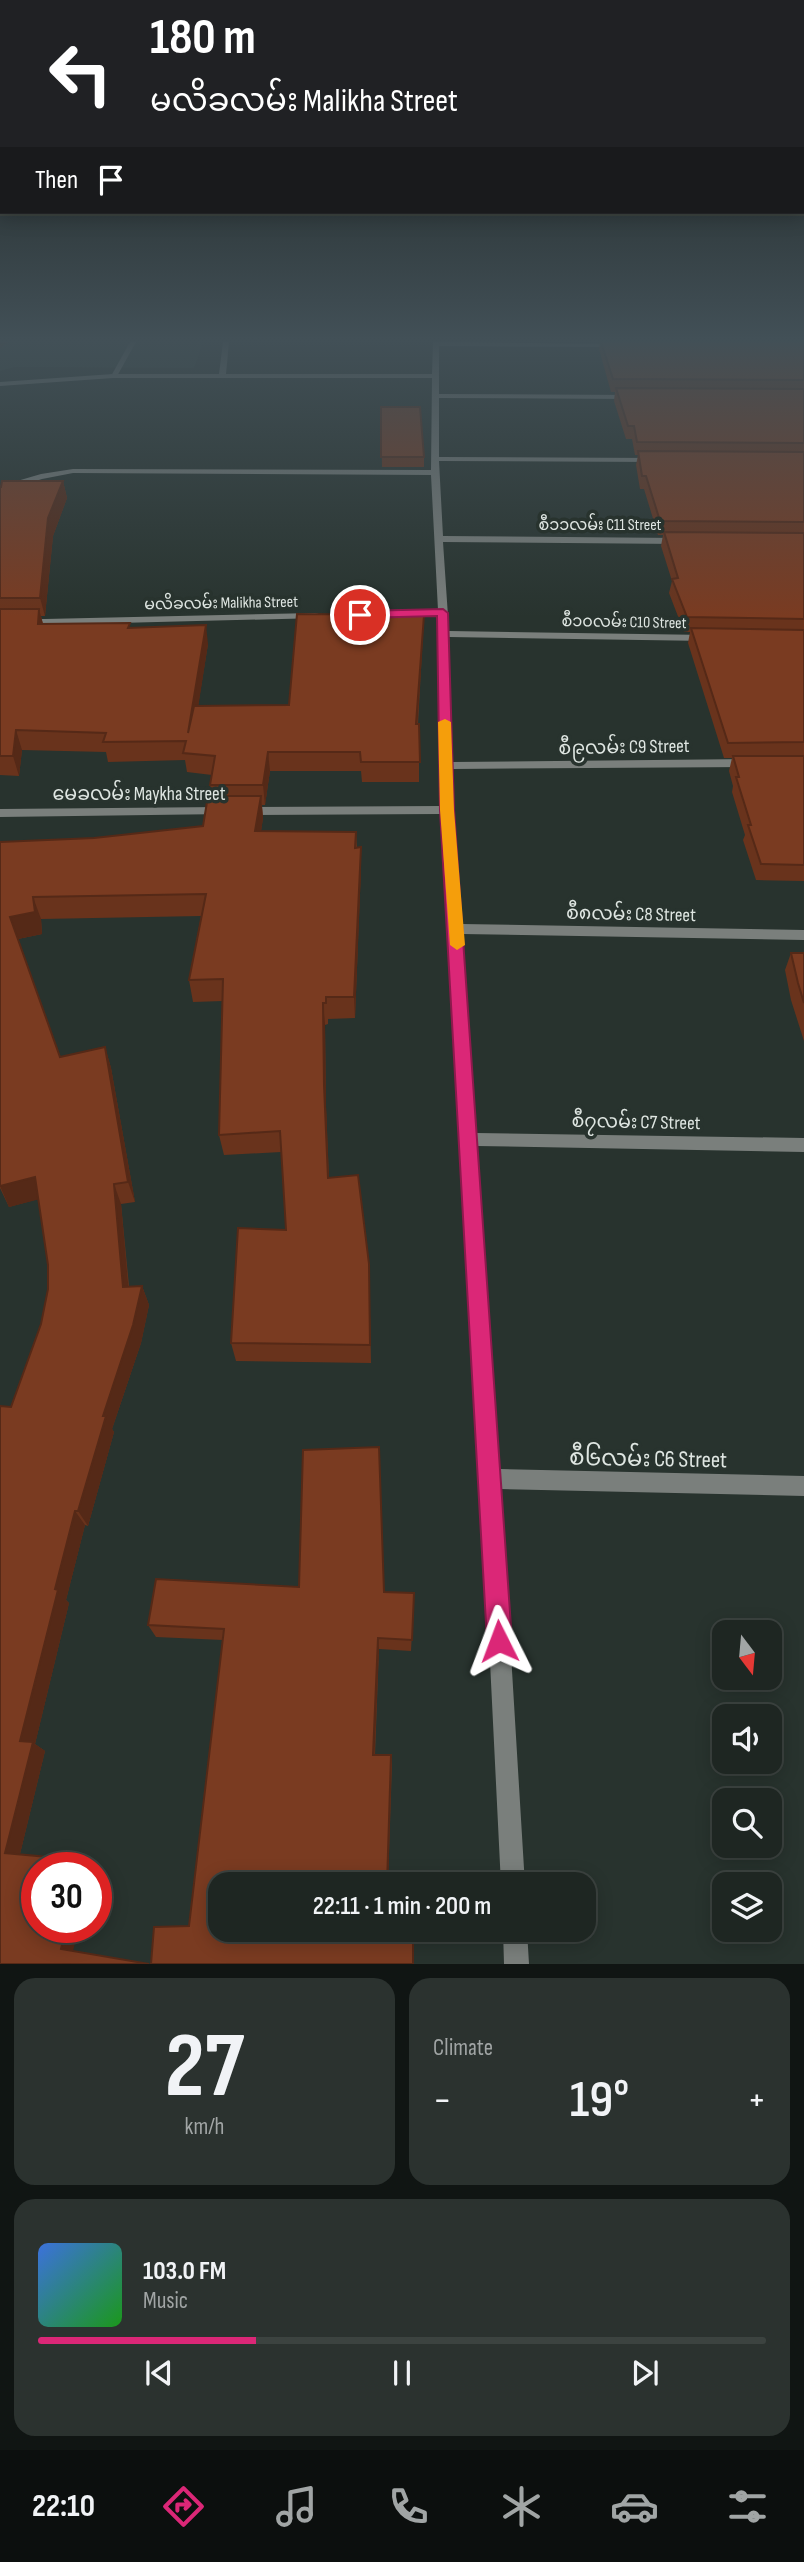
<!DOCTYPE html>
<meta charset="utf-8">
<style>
body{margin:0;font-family:"Sofia Sans Condensed","Noto Sans Myanmar",sans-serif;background:#2b322f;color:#f1f3f6;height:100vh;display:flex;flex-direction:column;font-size:26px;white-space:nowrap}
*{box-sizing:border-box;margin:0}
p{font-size:23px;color:#a1a5a5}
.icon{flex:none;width:38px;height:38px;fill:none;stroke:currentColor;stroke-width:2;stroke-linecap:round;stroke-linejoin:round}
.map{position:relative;height:1964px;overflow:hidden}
.details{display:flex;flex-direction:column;gap:14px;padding:14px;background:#101513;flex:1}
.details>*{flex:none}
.top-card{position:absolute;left:0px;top:0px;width:805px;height:214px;box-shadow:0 4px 18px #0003,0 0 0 2px #3c4340;background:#202124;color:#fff;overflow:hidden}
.needle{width:46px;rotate:164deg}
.buttons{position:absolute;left:712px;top:1620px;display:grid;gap:14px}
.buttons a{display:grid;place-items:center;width:70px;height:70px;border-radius:14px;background:#1e2622;box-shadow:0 4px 18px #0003,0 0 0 2px #3c4340;font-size:35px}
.speed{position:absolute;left:21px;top:1852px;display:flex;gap:14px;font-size:35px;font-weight:700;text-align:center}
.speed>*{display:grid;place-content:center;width:91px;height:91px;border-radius:50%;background:#1e2622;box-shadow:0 4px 18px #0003,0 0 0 2px #3c4340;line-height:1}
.speed .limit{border:10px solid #d22;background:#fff;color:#111}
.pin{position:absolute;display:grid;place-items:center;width:60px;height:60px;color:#fff;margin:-30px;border:4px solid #fff;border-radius:50%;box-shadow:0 2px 7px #0007}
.me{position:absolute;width:77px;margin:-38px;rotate:357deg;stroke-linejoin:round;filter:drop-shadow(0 0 5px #0008)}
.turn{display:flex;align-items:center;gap:24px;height:147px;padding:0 35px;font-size:32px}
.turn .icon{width:91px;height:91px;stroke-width:2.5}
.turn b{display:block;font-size:49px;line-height:60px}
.then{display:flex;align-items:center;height:66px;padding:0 35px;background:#0003;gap:14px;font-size:26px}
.big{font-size:52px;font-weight:600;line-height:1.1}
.details .card{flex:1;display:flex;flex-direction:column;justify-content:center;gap:10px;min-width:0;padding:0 24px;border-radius:21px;background:#2b322f}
.details .dial{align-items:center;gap:0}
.dial b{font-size:91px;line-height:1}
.song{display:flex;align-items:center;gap:21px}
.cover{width:84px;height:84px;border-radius:10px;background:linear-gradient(135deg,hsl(220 70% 55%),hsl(120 70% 35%))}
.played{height:7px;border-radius:4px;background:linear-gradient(90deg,#db2777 30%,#3c4340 30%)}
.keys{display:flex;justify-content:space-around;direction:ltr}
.heat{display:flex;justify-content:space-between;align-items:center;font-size:38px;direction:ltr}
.details .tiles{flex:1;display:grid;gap:14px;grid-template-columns:1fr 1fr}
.card:last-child{grid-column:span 2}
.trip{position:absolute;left:208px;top:1872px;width:388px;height:70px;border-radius:21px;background:#1e2622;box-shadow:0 4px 18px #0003,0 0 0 2px #3c4340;font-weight:600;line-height:70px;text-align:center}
.dock{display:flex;height:112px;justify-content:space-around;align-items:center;background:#0c0f0e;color:#a1a5a5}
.dock .icon{width:49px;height:49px}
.dock .on{color:#db2777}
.dock b{font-size:32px;color:#f1f3f6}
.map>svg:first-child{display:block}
.built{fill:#2f4139}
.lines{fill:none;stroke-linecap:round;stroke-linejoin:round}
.service{fill:#7a7f7c;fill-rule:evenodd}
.minor{fill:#7a7f7c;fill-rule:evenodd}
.wall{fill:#69331c}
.shaded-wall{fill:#552917}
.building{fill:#7a3b21;stroke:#552917;stroke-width:2}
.route{fill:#db2777;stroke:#8e194d;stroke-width:2}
.slow{fill:#f59e0b}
.labels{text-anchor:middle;stroke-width:7;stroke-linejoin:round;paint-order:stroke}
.far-street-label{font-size:16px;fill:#dfe6e2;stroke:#28332e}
.street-label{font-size:19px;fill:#dfe6e2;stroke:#28332e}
.near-street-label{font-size:23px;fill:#dfe6e2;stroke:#28332e}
</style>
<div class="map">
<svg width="804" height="1964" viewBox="0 0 804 1964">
<rect width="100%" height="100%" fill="#28332e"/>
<path class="built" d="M 0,342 L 203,342 L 194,368 L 15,367 L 0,371 Z"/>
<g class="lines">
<path class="service" d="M 130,342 L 136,342 L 116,378 L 110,378 Z"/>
<path class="minor" d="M 223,342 L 229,342 L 226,374 L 432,374 L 433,342 L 619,344 L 617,347 L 439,346 L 439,394 L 631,395 L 635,397 L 631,399 L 439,398 L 439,457 L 656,458 L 660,460 L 656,462 L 439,461 L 443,536 L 680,538 L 685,541 L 680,544 L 443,542 L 449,631 L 708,635 L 713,638 L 708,641 L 449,637 L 452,762 L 750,759 L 756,763 L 750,767 L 452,769 L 461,924 L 804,930 L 804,940 L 462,934 L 476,1133 L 804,1138 L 804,1152 L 477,1146 L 500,1469 L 804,1476 L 804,1496 L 501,1489 L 525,1885 L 501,1885 L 481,1479 L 441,814 L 246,815 L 240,811 L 246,807 L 441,806 L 438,616 L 343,618 L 338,615 L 343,612 L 438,610 L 431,475 L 73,473 L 42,479 L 0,492 L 0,486 L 41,474 L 73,469 L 431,470 L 432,378 L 113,378 L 0,386 L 0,382 L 113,374 L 219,374 Z
M 315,613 L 319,614 L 319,618 L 0,626 L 0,620 Z
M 222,807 L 228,811 L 226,814 L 0,817 L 0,809 Z
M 503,1930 L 527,1930 L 529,1964 L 504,1964 Z"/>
</g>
<path class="wall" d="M 600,342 L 804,342 L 804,881 L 756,880 L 743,840 L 745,835 L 732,792 L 733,786 L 729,771 L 732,758 L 724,758 L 688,643 L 690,632 L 684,632 L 669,593 L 672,581 L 661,546 L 663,535 L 658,535 L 644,489 L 640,489 L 636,465 L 638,455 L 635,455 L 632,439 L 626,439 L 614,401 L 615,392 L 611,392 L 599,349 Z
M 381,407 L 424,457 L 424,467 L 382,467 Z
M 63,481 L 67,498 L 53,536 L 45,616 L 41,616 L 43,624 L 131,628 L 208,644 L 198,706 L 289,705 L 423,634 L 418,724 L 419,724 L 419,782 L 362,782 L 361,771 L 270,771 L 265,805 L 262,805 L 263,818 L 261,831 L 356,832 L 357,848 L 361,869 L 355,1018 L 328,1019 L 328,1024 L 325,1025 L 326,1106 L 329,1178 L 369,1264 L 371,1363 L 236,1361 L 231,1343 L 286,1230 L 281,1152 L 224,1155 L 219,1135 L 223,1001 L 193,1002 L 189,980 L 201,916 L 41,919 L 42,934 L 18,939 L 60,1057 L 105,1047 L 111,1068 L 135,1202 L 121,1204 L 129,1286 L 142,1286 L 149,1305 L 141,1343 L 112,1429 L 114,1432 L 88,1526 L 85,1525 L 66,1600 L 69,1603 L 35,1744 L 45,1751 L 20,1854 L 92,1865 L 0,1964 L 11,1407 L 41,1324 L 48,1289 L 48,1265 L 38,1199 L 9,1207 L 0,1188 L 0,842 L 94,838 L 203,826 L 212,796 L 210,785 L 212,775 L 187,772 L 185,760 L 108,762 L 106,752 L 22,750 L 19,776 L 0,775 L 0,487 Z
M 791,953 L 804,953 L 804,1041 L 791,1000 L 785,970 Z
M 379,1447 L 384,1592 L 414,1593 L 411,1651 L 379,1649 L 375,1755 L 391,1755 L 392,1764 L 388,1885 L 220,1885 L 220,1930 L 386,1930 L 386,1933 L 413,1936 L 413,1964 L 151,1964 L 154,1927 L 189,1926 L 223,1640 L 156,1637 L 148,1625 L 156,1579 L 299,1587 L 303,1450 Z"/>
<path class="shaded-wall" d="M 0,342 L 9,342 L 0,348 Z
M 63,481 L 67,498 L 53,536 L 45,616 L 40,598 L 48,518 Z
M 39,609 L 44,628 L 38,624 Z
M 424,615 L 423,634 L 416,743 L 416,724 Z
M 206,625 L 208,644 L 191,753 L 188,733 Z
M 16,730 L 22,750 L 19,776 L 13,756 Z
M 268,752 L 270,771 L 265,805 L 263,785 Z
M 261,796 L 263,818 L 258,853 L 255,831 Z
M 361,847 L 361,869 L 355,1018 L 354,997 Z
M 33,897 L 41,919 L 42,934 L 18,939 L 10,917 Z
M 323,1003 L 325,1025 L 326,1106 L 329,1198 L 328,1178 L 324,1085 Z
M 105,1047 L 111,1068 L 135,1202 L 128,1182 Z
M 35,1177 L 44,1198 L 9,1207 L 0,1186 Z
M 114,1184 L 121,1204 L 130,1305 L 123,1287 Z
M 142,1286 L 149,1305 L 141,1343 L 112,1429 L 114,1432 L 88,1526 L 78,1511 L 103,1416 Z
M 75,1511 L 85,1525 L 66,1600 L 69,1603 L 35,1744 L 45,1751 L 19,1858 L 5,1853 L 20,1741 L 55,1589 Z
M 378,1638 L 379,1649 L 374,1763 L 373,1755 Z
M 391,1755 L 388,1885 L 387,1885 Z
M 81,1860 L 92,1865 L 92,1867 L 79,1867 Z
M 66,1927 L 79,1927 L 73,1951 L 61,1949 Z"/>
<path class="building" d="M 601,342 L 804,342 L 804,380 L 613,379 Z
M 616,388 L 804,389 L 804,443 L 637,442 L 634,426 L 628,426 Z
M 381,407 L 420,407 L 424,457 L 381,457 Z
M 638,451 L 804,452 L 804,522 L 660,521 L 646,476 L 642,476 Z
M 2,481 L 63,481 L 48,518 L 40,598 L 0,598 L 0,487 L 1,487 Z
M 664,532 L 804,533 L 804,619 L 687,617 L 672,579 L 678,578 Z
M 0,609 L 39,609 L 38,624 L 130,623 L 128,628 L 206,625 L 188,733 L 194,706 L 289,705 L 297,614 L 424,615 L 416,724 L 419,724 L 420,762 L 361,762 L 360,752 L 268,752 L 263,785 L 210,785 L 215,756 L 183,753 L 186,741 L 103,742 L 106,733 L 16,730 L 13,756 L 0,756 Z
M 691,628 L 804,630 L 804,742 L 728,743 Z
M 733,756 L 804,756 L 804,865 L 761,864 L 748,825 L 751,825 L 736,777 L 739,777 Z
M 208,796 L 261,796 L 255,831 L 356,832 L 355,848 L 361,847 L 354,997 L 326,997 L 326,1003 L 323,1003 L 324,1085 L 328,1178 L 358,1175 L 369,1264 L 370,1345 L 231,1343 L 238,1228 L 286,1230 L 280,1131 L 219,1135 L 223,979 L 189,980 L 206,894 L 33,897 L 35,912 L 10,917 L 60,1057 L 105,1047 L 128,1182 L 114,1184 L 123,1287 L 142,1286 L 133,1325 L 103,1416 L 106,1416 L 78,1511 L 75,1511 L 55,1589 L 58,1590 L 20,1741 L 33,1742 L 5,1853 L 81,1860 L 79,1867 L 37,1867 L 37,1927 L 66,1927 L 61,1949 L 149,1964 L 0,1964 L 0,1406 L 11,1407 L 41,1324 L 48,1289 L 48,1265 L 35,1177 L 0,1186 L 0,842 L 94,838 L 203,826 Z
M 791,953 L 804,953 L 804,1003 L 798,983 Z
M 379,1447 L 384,1592 L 414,1593 L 412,1640 L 378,1638 L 373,1755 L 391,1755 L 387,1885 L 220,1885 L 220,1930 L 385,1930 L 385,1933 L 413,1936 L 413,1964 L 151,1964 L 154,1927 L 189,1926 L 224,1629 L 148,1625 L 156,1579 L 299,1587 L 303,1450 Z"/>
<linearGradient id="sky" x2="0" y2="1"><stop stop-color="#161c19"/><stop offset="0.55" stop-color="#425057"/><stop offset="1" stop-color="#425057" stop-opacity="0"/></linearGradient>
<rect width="804" height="617" fill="url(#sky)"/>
<path class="route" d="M 443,609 L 448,613 L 454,810 L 512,1641 L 508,1650 L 499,1653 L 491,1650 L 487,1641 L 440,810 L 437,616 L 360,618 L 354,615 L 360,611 Z"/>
<path class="slow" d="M 445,719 L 451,722 L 454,810 L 465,945 L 457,950 L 450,945 L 440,810 L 438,722 Z"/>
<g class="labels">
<g class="far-street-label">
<text x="600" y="530">စီ၁၁လမ်း C11 Street</text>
<text transform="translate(221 602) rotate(-1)" y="6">မလိခလမ်း Malikha Street</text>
<text transform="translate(624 621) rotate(1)" y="6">စီ၁၀လမ်း C10 Street</text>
</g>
<g class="street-label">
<text transform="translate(624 746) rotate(-1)" y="7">စီ၉လမ်း C9 Street</text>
<text x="139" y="800">မေခလမ်း Maykha Street</text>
<text transform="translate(631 913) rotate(1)" y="7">စီ၈လမ်း C8 Street</text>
<text transform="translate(636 1121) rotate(1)" y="7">စီ၇လမ်း C7 Street</text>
</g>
<g class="near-street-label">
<text transform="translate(648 1458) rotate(1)" y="8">စီ၆လမ်း C6 Street</text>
</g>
</g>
</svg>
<div class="buttons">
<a><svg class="needle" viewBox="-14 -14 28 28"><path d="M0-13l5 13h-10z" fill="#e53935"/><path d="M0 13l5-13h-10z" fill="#a1a5a5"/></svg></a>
<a><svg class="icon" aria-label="sound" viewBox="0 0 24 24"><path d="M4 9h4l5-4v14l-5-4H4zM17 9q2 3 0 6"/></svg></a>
<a><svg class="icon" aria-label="search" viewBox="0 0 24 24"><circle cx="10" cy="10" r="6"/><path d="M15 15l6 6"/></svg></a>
<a><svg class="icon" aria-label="layers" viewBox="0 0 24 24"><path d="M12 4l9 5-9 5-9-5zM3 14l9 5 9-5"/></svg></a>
</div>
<div class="speed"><div class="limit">30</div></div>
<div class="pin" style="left:360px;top:615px;background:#d93025"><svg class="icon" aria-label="arrive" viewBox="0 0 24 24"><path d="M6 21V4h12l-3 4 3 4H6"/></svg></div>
<svg class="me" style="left:499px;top:1641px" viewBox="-20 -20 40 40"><path d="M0-17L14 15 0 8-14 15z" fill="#db2777" stroke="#fff" stroke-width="4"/></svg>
<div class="trip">22:11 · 1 min · 200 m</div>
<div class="top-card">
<div class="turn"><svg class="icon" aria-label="left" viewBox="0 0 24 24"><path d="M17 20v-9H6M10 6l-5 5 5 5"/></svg><div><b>180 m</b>မလိခလမ်း Malikha Street</div></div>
<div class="then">Then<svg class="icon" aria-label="arrive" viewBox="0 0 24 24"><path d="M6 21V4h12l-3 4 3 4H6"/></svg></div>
</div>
</div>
<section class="details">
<div class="tiles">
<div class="card dial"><b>27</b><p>km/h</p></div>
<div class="card"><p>Climate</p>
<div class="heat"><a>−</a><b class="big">19°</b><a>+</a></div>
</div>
<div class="card">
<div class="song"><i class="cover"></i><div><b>103.0 FM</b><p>Music</p></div></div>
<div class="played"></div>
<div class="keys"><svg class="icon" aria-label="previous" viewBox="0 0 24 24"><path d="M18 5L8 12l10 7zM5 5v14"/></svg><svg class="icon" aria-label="pause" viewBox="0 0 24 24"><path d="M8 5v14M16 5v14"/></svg><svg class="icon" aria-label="next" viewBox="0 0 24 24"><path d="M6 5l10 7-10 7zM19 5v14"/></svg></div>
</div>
</div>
</section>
<nav class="dock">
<b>22:10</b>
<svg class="icon on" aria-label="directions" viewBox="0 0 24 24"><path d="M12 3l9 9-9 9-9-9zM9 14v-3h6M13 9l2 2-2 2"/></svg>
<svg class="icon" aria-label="music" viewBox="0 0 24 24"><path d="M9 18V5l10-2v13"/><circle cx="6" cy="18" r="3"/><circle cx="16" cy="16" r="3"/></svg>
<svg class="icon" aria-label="phone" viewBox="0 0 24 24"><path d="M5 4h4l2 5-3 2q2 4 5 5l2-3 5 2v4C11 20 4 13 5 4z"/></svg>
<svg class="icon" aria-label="climate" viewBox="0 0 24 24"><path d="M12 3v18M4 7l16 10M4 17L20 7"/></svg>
<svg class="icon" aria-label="car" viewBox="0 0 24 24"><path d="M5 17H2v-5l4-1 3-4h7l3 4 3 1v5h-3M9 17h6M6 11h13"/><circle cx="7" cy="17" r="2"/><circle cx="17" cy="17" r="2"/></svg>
<svg class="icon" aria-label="filters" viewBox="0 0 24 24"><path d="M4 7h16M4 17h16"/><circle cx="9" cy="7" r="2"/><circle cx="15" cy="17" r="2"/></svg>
</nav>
